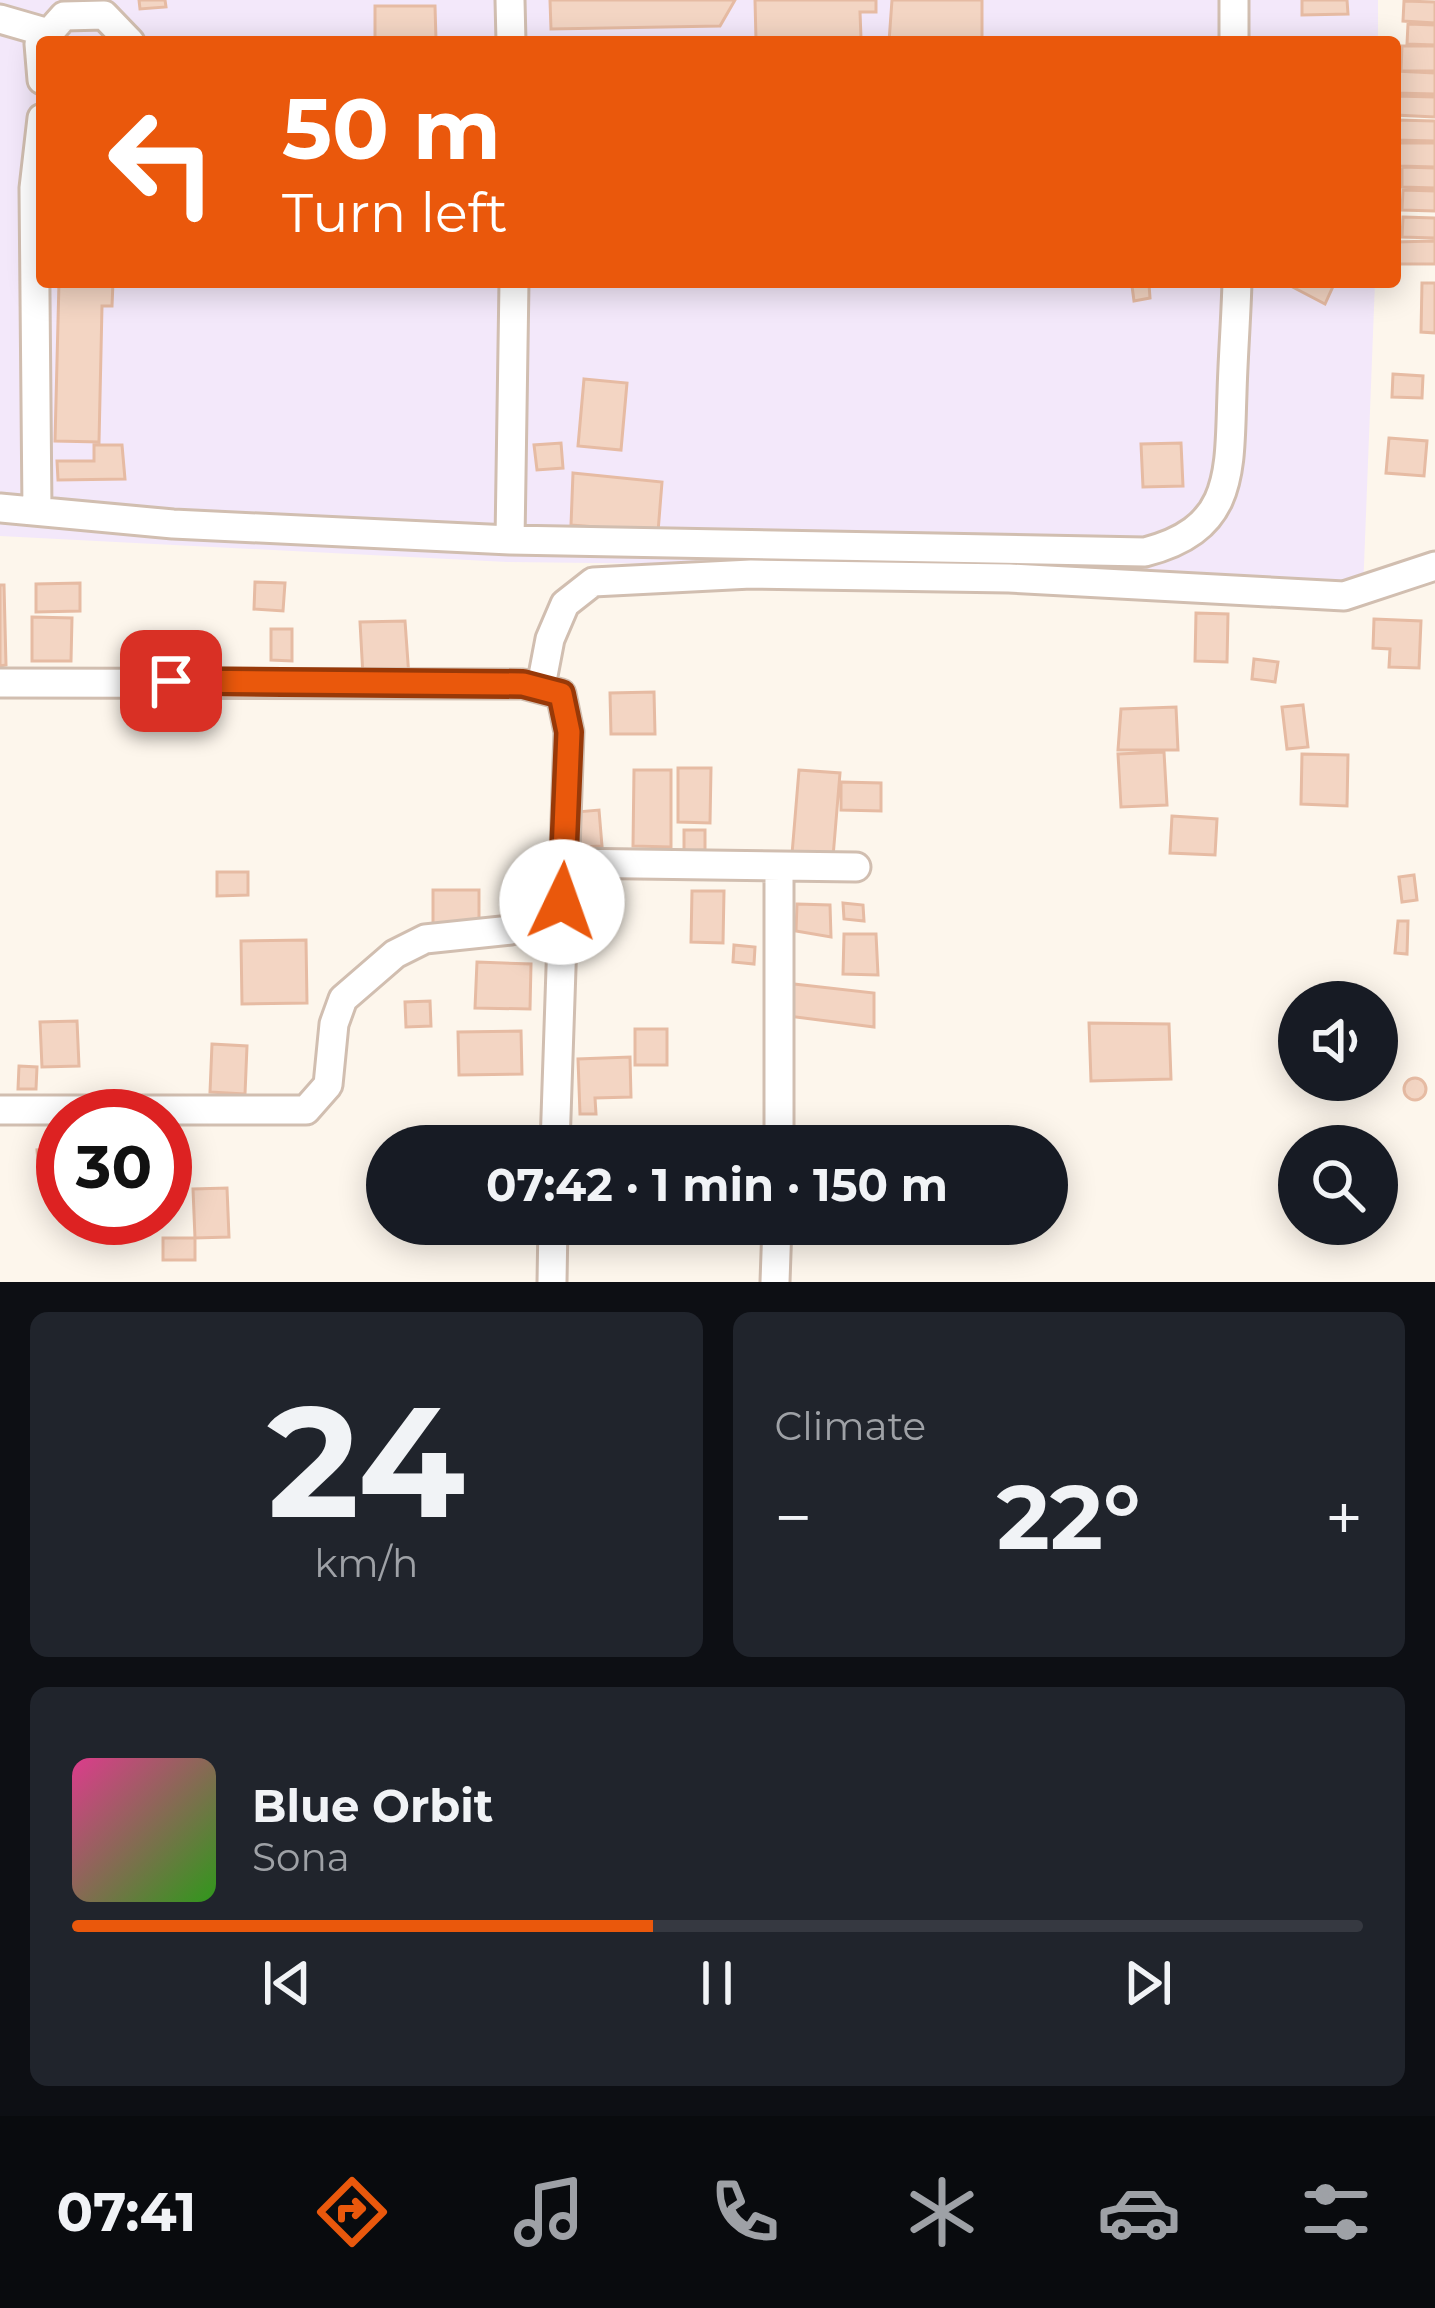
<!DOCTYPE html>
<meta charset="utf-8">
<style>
body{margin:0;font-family:Montserrat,sans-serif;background:#20242c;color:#f1f3f6;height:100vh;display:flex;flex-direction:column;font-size:45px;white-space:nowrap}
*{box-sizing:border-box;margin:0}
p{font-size:39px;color:#9ea1a6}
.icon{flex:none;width:66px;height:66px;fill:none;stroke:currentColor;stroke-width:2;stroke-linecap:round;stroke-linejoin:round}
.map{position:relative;height:1282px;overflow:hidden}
.drawer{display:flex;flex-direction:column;gap:30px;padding:30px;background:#0d0f14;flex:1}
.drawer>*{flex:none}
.top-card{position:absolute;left:36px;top:36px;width:1365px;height:252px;border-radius:12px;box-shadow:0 6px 30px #0003;background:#ea580c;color:#fff;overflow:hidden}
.tools{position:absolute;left:1278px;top:981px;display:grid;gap:24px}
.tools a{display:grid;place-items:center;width:120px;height:120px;border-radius:50%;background:#171b24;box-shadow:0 6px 30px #0003;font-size:60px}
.speed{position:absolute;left:36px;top:1089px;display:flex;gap:24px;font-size:60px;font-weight:700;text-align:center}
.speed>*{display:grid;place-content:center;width:156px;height:156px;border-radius:50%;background:#171b24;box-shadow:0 6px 30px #0003;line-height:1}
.speed .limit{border:18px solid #d22;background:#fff;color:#111}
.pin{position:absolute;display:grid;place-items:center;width:102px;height:102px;color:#fff;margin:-51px;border-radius:24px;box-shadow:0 6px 18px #0006}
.me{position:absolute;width:132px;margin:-66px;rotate:3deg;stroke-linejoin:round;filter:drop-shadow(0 0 9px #0008)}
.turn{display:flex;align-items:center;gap:42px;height:252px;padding:0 48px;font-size:54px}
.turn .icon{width:156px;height:156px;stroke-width:2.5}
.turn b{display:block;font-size:84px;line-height:102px}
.big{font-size:90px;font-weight:700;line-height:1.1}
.drawer .widget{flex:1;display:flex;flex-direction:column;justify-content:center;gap:18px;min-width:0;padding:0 42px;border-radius:18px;background:#20242c}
.drawer .dial{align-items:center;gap:0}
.dial b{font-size:156px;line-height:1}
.song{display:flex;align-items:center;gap:36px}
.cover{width:144px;height:144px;border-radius:18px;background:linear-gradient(135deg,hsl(330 70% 55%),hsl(110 70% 35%))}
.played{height:12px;border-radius:6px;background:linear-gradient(90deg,#ea580c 45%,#363941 45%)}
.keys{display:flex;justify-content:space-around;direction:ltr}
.heat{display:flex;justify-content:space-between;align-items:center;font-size:66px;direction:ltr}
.drawer .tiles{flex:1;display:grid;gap:30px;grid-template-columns:1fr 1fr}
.widget:last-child{grid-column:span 2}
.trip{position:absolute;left:366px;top:1125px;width:702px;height:120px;border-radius:60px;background:#171b24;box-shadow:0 6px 30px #0003;font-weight:700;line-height:120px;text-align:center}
.tabs{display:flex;height:192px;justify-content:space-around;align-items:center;background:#090b0e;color:#9ea1a6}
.tabs .icon{width:84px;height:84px}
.tabs .on{color:#ea580c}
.tabs b{font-size:54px;color:#f1f3f6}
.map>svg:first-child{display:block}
.education{fill:#f3e8fa}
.building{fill:#f3d5c3;stroke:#e6bba3;stroke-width:3}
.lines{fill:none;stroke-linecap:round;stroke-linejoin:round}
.minor-casing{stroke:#d1beb0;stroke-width:33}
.minor{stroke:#fff;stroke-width:27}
.route-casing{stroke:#983908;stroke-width:30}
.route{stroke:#ea580c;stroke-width:21}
</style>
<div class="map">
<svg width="1435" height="1282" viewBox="0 0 1435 1282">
<rect width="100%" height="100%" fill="#fdf6ec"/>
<path class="education" d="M 0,0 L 1378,0 L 1378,42 L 42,42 L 42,282 L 1375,282 L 1363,591 L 1017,568 L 507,562 L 0,536 Z"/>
<path class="building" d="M 139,0 L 165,0 L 166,7 L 140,9 Z
M 550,0 L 735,0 L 720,26 L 551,29 Z
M 755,0 L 876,0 L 876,12 L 860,12 L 861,38 L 756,40 Z
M 892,0 L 982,0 L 982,42 L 889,42 Z
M 1302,0 L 1347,0 L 1348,14 L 1302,15 Z
M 1404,1 L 1435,2 L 1435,23 L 1403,21 Z
M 375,6 L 435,6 L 436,40 L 375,40 Z
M 1408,24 L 1435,25 L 1435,45 L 1407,44 Z
M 1402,46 L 1435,46 L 1435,71 L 1401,71 Z
M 1395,71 L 1435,73 L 1435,94 L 1395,93 Z
M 1395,96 L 1435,97 L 1435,117 L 1395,115 Z
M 1395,120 L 1435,121 L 1435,141 L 1395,140 Z
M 1398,143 L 1435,143 L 1435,167 L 1399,166 Z
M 1402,167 L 1435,168 L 1435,188 L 1402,187 Z
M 1403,190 L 1435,191 L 1435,211 L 1402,210 Z
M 1403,217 L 1435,218 L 1435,238 L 1402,237 Z
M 1435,241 L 1435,264 L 1395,264 L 1395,242 Z
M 59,282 L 113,282 L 112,306 L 102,306 L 99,442 L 55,441 Z
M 1283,282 L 1335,282 L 1325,304 Z
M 1422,283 L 1435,283 L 1435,333 L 1421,332 Z
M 1149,284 L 1150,298 L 1134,301 L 1132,286 Z
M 1393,374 L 1423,376 L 1422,398 L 1392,397 Z
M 584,379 L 627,383 L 621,450 L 578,446 Z
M 1389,438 L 1427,441 L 1424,476 L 1386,473 Z
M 561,443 L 563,468 L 537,470 L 534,445 Z
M 1181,443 L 1183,486 L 1143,487 L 1141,444 Z
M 94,445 L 122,445 L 125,479 L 58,480 L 57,461 L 94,461 Z
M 573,473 L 662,482 L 658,532 L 571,525 Z
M 255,582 L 285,583 L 283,611 L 254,609 Z
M 80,583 L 80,611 L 36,612 L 36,584 Z
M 0,585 L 4,585 L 6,665 L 0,666 Z
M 1196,613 L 1228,614 L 1227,662 L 1195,661 Z
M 32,617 L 72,618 L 71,661 L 32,661 Z
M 1374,619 L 1421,621 L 1419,668 L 1389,667 L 1390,649 L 1373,648 Z
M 405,621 L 409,677 L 363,676 L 360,622 Z
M 271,629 L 292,629 L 292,661 L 271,660 Z
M 1254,659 L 1278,662 L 1275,682 L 1252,679 Z
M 654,692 L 655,734 L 611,734 L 610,693 Z
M 1303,705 L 1308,747 L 1287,749 L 1282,707 Z
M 1176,707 L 1178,750 L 1118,750 L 1121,709 Z
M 1164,752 L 1167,805 L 1121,807 L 1118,754 Z
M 1302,754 L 1348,755 L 1347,806 L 1301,804 Z
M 678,768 L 711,768 L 710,823 L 678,822 Z
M 634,770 L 671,770 L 671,847 L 633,846 Z
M 799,770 L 840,773 L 833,857 L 792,854 Z
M 841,782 L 881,783 L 881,811 L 841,810 Z
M 599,810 L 602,846 L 580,847 L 576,812 Z
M 1172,816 L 1217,819 L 1215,855 L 1170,853 Z
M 684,830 L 705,830 L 705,850 L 684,851 Z
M 217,872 L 248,872 L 248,895 L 217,896 Z
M 1414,875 L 1417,900 L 1402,902 L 1399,877 Z
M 433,890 L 479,890 L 479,931 L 433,930 Z
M 692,891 L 724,891 L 723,943 L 691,942 Z
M 843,903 L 863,905 L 864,921 L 844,919 Z
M 797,904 L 830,905 L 831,937 L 796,931 Z
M 1398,921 L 1408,921 L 1407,954 L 1395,953 Z
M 844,934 L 876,934 L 878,975 L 843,974 Z
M 306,940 L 307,1003 L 242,1004 L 241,941 Z
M 734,945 L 755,947 L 754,964 L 733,962 Z
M 477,962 L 531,964 L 530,1009 L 475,1008 Z
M 794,984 L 874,993 L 874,1027 L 788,1016 Z
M 430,1001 L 431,1026 L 406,1027 L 405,1002 Z
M 77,1021 L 79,1066 L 42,1067 L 40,1022 Z
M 1089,1023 L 1169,1024 L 1171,1079 L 1091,1081 Z
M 635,1029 L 667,1029 L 667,1065 L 635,1065 Z
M 521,1031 L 522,1074 L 459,1075 L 458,1032 Z
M 212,1044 L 247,1046 L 245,1094 L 210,1092 Z
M 630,1057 L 631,1097 L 595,1098 L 596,1114 L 580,1114 L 578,1059 Z
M 19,1066 L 37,1067 L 36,1089 L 18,1089 Z
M1404 1089a11 11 0 1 1 22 0a11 11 0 1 1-22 0Z
M 461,1138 L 494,1140 L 494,1146 L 461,1146 Z
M 63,1148 L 63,1183 L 40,1185 L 37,1150 Z
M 227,1188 L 229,1237 L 195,1238 L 193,1189 Z
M 163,1238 L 195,1238 L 195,1260 L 163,1260 Z"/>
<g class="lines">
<g class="minor-casing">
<path id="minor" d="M 510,0 L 511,42
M 0,19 L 45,32
M 1234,42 L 1234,0
M 42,80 L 39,44 L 64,16 L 104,15 L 130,42
M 0,508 L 173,524 L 510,540 L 514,282
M 37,510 L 34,188 L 42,118
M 510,540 L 1145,552 C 1235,529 1229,472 1232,393 C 1233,356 1236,319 1237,282
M 0,683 L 523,684 L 561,694 L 569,732 L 555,1146
M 541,686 L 550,639 L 565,604 L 593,582 L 751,574 L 1009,578 L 1344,596 L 1435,566
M 564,863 L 856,867
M 779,867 L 779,1146
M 0,1110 L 306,1110 L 328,1085 L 334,1024 L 343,999 L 395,954 L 425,939 L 511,930 L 562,902
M 552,1282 L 553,1224
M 775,1282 L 777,1224"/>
</g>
<use href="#minor" class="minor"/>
</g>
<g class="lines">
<g class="route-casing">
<path id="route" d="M 171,681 L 523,684 L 561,694 L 569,732 L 562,902"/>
</g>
<use href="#route" class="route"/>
</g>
</svg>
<div class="tools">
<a><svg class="icon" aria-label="sound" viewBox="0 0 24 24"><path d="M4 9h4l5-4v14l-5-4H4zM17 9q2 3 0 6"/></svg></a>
<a><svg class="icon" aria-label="search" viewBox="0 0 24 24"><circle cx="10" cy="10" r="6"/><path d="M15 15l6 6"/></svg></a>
</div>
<div class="speed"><div class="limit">30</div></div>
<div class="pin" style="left:171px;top:681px;background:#d93025"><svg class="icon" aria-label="arrive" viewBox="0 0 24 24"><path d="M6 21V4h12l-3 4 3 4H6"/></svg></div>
<svg class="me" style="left:562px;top:902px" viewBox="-20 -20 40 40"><circle r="19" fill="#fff"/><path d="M0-13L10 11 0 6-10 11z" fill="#ea580c"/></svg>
<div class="trip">07:42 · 1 min · 150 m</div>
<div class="top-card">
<div class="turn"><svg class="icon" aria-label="left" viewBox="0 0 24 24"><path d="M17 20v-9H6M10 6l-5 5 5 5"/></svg><div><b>50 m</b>Turn left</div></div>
</div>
</div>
<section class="drawer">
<div class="tiles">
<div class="widget dial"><b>24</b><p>km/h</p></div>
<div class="widget"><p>Climate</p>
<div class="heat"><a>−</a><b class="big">22°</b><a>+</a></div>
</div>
<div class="widget">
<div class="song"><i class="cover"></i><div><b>Blue Orbit</b><p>Sona</p></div></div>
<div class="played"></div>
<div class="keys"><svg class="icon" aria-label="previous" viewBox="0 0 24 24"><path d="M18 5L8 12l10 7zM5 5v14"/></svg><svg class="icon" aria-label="pause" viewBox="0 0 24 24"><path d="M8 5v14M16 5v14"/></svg><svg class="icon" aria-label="next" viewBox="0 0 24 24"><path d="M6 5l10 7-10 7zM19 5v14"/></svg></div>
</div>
</div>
</section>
<nav class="tabs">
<b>07:41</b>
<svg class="icon on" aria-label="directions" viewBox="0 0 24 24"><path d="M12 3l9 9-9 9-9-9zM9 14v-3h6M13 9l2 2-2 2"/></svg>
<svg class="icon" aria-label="music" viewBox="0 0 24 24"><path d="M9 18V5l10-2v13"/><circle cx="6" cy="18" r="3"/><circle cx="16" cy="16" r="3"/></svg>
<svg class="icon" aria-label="phone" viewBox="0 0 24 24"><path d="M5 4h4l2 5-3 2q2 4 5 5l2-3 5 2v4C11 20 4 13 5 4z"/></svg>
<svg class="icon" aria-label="climate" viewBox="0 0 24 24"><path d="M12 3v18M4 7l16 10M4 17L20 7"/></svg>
<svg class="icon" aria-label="car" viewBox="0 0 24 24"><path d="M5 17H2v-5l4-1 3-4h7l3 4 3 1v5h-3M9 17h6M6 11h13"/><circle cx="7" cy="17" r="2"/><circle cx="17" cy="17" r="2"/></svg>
<svg class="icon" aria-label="filters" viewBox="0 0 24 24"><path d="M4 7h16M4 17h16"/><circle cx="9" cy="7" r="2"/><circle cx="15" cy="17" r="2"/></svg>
</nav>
